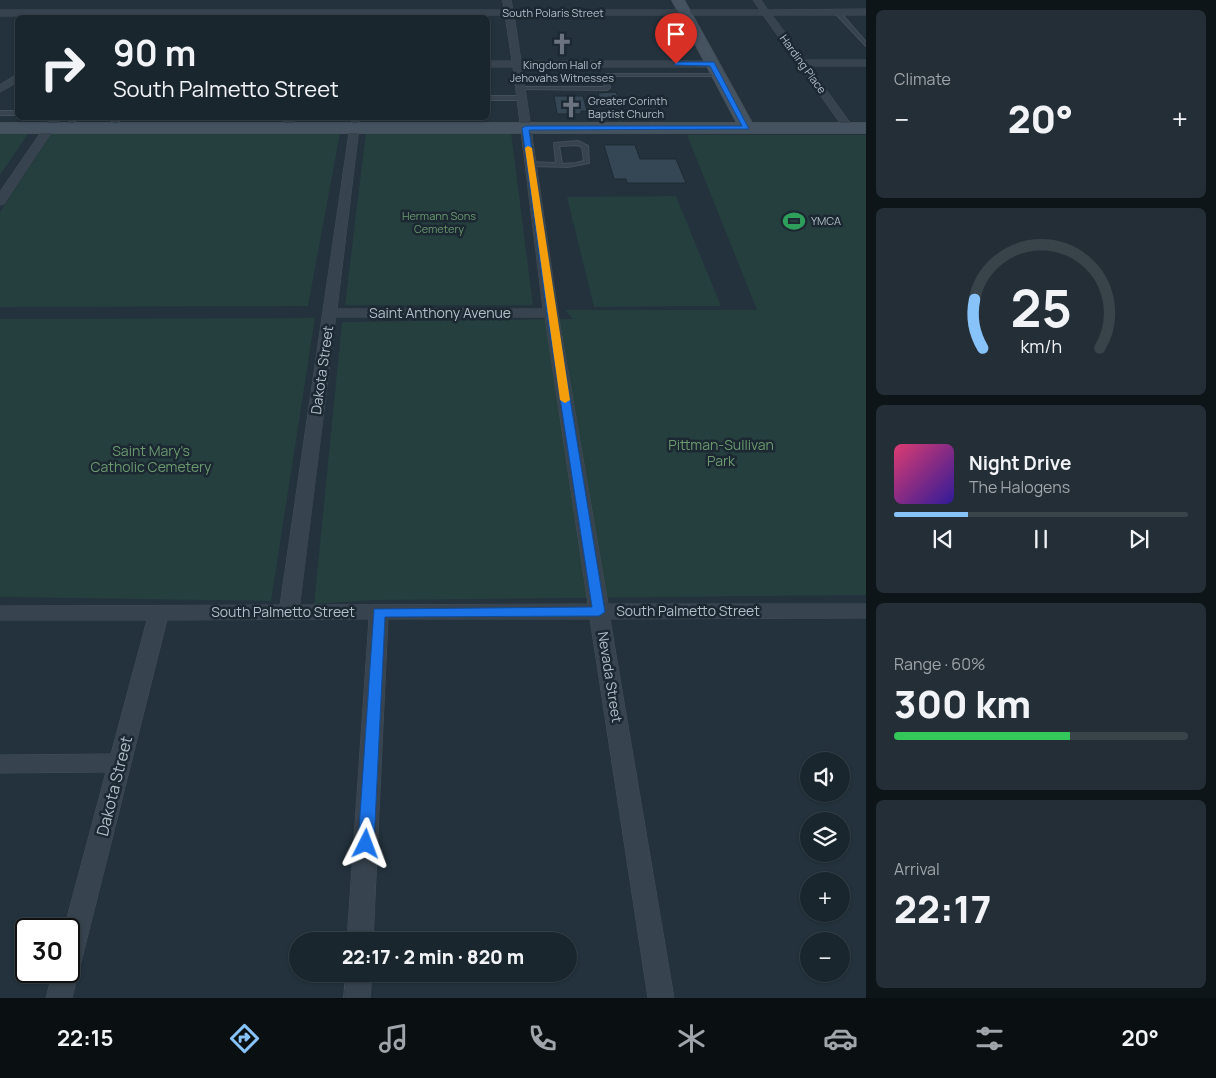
<!DOCTYPE html>
<meta charset="utf-8">
<style>
body{margin:0;font-family:Manrope,sans-serif;background:#232e36;color:#f1f3f6;height:100vh;display:flex;flex-direction:column;font-size:19px;white-space:nowrap}
*{box-sizing:border-box;margin:0}
p{font-size:16px;color:#9fa5aa}
.icon{flex:none;width:28px;height:28px;fill:none;stroke:currentColor;stroke-width:2;stroke-linecap:round;stroke-linejoin:round}
.map{position:relative;flex:1;overflow:hidden}
.panel{display:flex;flex-direction:column;gap:10px;padding:10px;background:#0e1519;width:350px}
.panel>*{flex:none}
.guide{position:absolute;left:15px;top:15px;width:475px;height:105px;border-radius:8px;box-shadow:0 1px 4px #0004,0 0 0 1px #38434a;background:#1a262e;color:#f1f3f6;overflow:hidden}
.controls{position:absolute;left:800px;top:752px;display:grid;gap:10px}
.controls a{display:grid;place-items:center;width:50px;height:50px;border-radius:50%;background:#1a262e;box-shadow:0 1px 4px #0004,0 0 0 1px #38434a;font-size:25px}
.speed{position:absolute;left:15px;top:918px;display:flex;gap:10px;font-size:25px;font-weight:700;text-align:center}
.speed>*{display:grid;place-content:center;width:65px;height:65px;border-radius:50%;background:#1a262e;box-shadow:0 1px 4px #0004,0 0 0 1px #38434a;line-height:1}
.speed .limit{border:2px solid #111;border-radius:8px;background:#fff;color:#111}
.pin{position:absolute;display:grid;place-items:center;width:42px;height:42px;color:#fff;margin:-51px -21px;border-radius:50% 50% 50% 0;rotate:-45deg;box-shadow:0 0 5px #0007}
.pin .icon{rotate:45deg}
.me{position:absolute;width:55px;margin:-28px;rotate:3deg;stroke-linejoin:round;filter:drop-shadow(0 0 4px #0008)}
.turn{display:flex;align-items:center;gap:18px;height:105px;padding:0 15px;font-size:22px}
.turn .icon{width:65px;height:65px;stroke-width:2.5}
.turn b{display:block;font-size:35px;line-height:42px}
.big{font-size:38px;font-weight:800;line-height:1.1}
.panel .widget{flex:1;display:flex;flex-direction:column;justify-content:center;gap:8px;min-width:0;padding:0 18px;border-radius:8px;background:#232e36}
.panel .dial{align-items:center;gap:0}
.dial svg{height:130px;overflow:visible;fill:none;stroke:#38434a;stroke-width:7;stroke-linecap:round;text-anchor:middle}
.dial text{fill:#f1f3f6;stroke:none}
.song{display:flex;align-items:center;gap:15px}
.cover{width:60px;height:60px;border-radius:8px;background:linear-gradient(135deg,hsl(340 70% 55%),hsl(250 70% 35%))}
.played{height:5px;border-radius:2px;background:linear-gradient(90deg,#87c2f9 25%,#38434a 25%)}
.keys{display:flex;justify-content:space-around;direction:ltr}
.heat{display:flex;justify-content:space-between;align-items:center;font-size:28px;direction:ltr}
.charge{height:8px;border-radius:4px;background:linear-gradient(90deg,#34c759 60%,#38434a 0)}
.trip{position:absolute;left:289px;top:932px;width:288px;height:50px;border-radius:25px;background:#1a262e;box-shadow:0 1px 4px #0004,0 0 0 1px #38434a;font-weight:800;line-height:50px;text-align:center}
.dock{display:flex;height:80px;justify-content:space-around;align-items:center;background:#0a0f12;color:#9fa5aa}
.dock .icon{width:35px;height:35px}
.dock .current{color:#87c2f9}
.dock b{font-size:22px;color:#f1f3f6}
main{display:flex;flex:1;min-height:0}
.map>svg:first-child{display:block}
.green{fill:#253e3e}
.building{fill:#354654;stroke:#1e2a34}
.lines{fill:none;stroke-linecap:round;stroke-linejoin:round}
.lane-casing{stroke:#434f59;stroke-width:2}
.street-casing{stroke:#434f59;stroke-width:1}
.secondary-casing{stroke:#434f59;stroke-width:2}
.lane{fill:#37434e;fill-rule:evenodd}
.street{fill:#37434e;fill-rule:evenodd}
.secondary{fill:#455361;fill-rule:evenodd}
.route{fill:#1a73e8;stroke:#114b97}
.slow{fill:#f59e0b}
.labels{text-anchor:middle;stroke-width:5;stroke-linejoin:round;paint-order:stroke}
.far-street-label{font-size:11px;fill:#b3bec9;stroke:#1c2832}
.far-poi-label{font-size:11px;fill:#b3bec9;stroke:#1c2832;text-anchor:start}
.far-park-label{font-size:11px;fill:#6a9a6e;stroke:#1c2832}
.street-label{font-size:14px;fill:#b3bec9;stroke:#1c2832}
.park-label{font-size:14px;fill:#6a9a6e;stroke:#1c2832}
.near-street-label{font-size:16px;fill:#b3bec9;stroke:#1c2832}
</style>
<main>
<div class="map">
<svg width="866" height="998" viewBox="0 0 866 998">
<rect width="100%" height="100%" fill="#23323d"/>
<path class="green" d="M 366,132 L 511,132 L 533,305 L 345,305 Z
M 52,133 L 340,133 L 308,306 L 0,307 L 0,212 Z
M 0,134 L 28,134 L 0,175 Z
M 687,135 L 866,135 L 866,595 L 376,600 L 314,604 L 342,322 L 573,319 L 565,310 L 757,310 Z
M 676,196 L 721,306 L 594,307 L 567,197 Z
M 315,318 L 271,601 L 0,597 L 0,319 Z"/>
<path class="building" d="M 616,92 L 622,108 L 603,108 L 598,93 Z
M 554,96 L 583,96 L 587,111 L 581,111 L 581,114 L 557,114 Z
M 604,145 L 635,145 L 640,159 L 676,159 L 686,183 L 627,183 L 626,179 L 614,179 Z"/>
<g class="lines">
<g class="lane-casing">
<path id="lane" d="M 835,11 L 839,11 L 866,42 L 866,46 L 835,13 Z
M 606,74 L 718,74 L 720,75 L 718,76 L 609,76 L 608,78 L 610,88 L 607,90 L 521,89 L 519,88 L 521,87 L 605,87 L 603,78 Z
M 488,96 L 522,96 L 525,98 L 522,100 L 488,100 Z
M 0,111 L 18,111 L 18,115 L 0,115 Z
M 72,118 L 77,118 L 71,129 L 67,129 L 66,128 Z
M 108,118 L 114,118 L 119,121 L 115,129 L 110,128 L 113,122 Z
M 353,118 L 359,118 L 357,128 L 354,130 L 351,128 Z
M 423,118 L 485,118 L 482,120 L 425,120 Z
M 578,141 L 588,146 L 589,163 L 568,167 L 531,166 L 528,164 L 531,162 L 556,163 L 554,143 ZM 577,145 L 582,147 L 584,161 L 576,163 L 562,164 L 559,146 Z"/>
</g>
<g class="street-casing">
<path id="street" d="M 503,0 L 511,0 L 513,10 L 760,10 L 753,0 L 761,0 L 768,10 L 866,9 L 866,15 L 772,15 L 805,60 L 866,60 L 866,66 L 809,66 L 854,128 L 849,131 L 845,130 L 763,15 L 514,15 L 521,61 L 712,61 L 717,64 L 712,67 L 522,67 L 558,313 L 608,604 L 866,604 L 866,618 L 610,619 L 674,998 L 648,998 L 590,619 L 388,619 L 373,941 L 347,941 L 369,619 L 167,620 L 72,998 L 46,998 L 53,971 L 69,971 L 69,929 L 64,929 L 106,772 L 0,773 L 0,755 L 111,754 L 147,620 L 0,620 L 0,606 L 280,605 L 350,126 L 354,125 L 359,128 L 337,309 L 543,309 L 513,67 L 488,67 L 488,61 L 512,61 L 505,15 L 0,16 L 0,10 L 504,10 ZM 336,317 L 545,317 L 588,604 L 300,605 Z
M 18,74 L 18,82 L 0,92 L 0,85 Z
M 51,118 L 61,118 L 4,204 L 0,205 L 0,192 Z
M 285,118 L 295,118 L 291,130 L 287,131 L 282,128 Z
M 346,974 L 372,974 L 370,998 L 344,998 Z"/>
</g>
<g class="secondary-casing">
<path id="secondary" d="M 672,0 L 684,0 L 752,123 L 866,123 L 866,133 L 0,133 L 0,123 L 737,123 Z"/>
</g>
<use href="#lane" class="lane"/>
<use href="#street" class="street"/>
<use href="#secondary" class="secondary"/>
</g>
<path class="route" d="M 676,62 L 714,62 L 749,129 L 529,130 L 556,313 L 605,612 L 599,616 L 385,617 L 374,844 L 371,849 L 366,851 L 360,849 L 358,844 L 374,609 L 592,607 L 547,313 L 522,128 L 526,126 L 742,126 L 710,66 L 674,65 Z"/>
<path class="slow" d="M 528,146 L 532,148 L 570,400 L 565,403 L 560,400 L 525,148 Z"/>
<defs>
<g id="church-bare" transform="scale(1.725)"><path d="M-1.2-6h2.4v3.5h3.3v2.4h-3.3V6h-2.4V-.1h-3.3v-2.4h3.3Z" fill="#6b7280" stroke="#1c2832" stroke-width="2.5" paint-order="stroke"/></g>
<g id="stadium-bare" transform="scale(1.725)"><path d="M0-5a6.5 5 0 1 0 0 10a6.5 5 0 1 0 0-10ZM-3.5-1.8h7v3.6h-7Z" fill="#2e9e5b" stroke="#1c2832" stroke-width="2.5" paint-order="stroke"/></g>
</defs>
<g fill-rule="evenodd">
<use href="#church-bare" x="562" y="44"/>
<use href="#church-bare" x="571" y="107"/>
<use href="#stadium-bare" x="794" y="221"/>
</g>
<g class="labels">
<g class="far-street-label">
<text x="553" y="17">South Polaris Street</text>
<text transform="translate(803 64) rotate(54)" y="4">Harding Place</text>
</g>
<g class="far-poi-label">
<text x="562" y="69" text-anchor="middle">Kingdom Hall of<tspan x="562" dy="13">Jehovahs Witnesses</tspan></text>
<text x="588" y="105">Greater Corinth<tspan x="588" dy="13">Baptist Church</tspan></text>
<text x="811" y="225">YMCA</text>
</g>
<g class="far-park-label">
<text x="439" y="220">Hermann Sons<tspan x="439" dy="13">Cemetery</tspan></text>
</g>
<g class="street-label">
<text x="440" y="318">Saint Anthony Avenue</text>
<text transform="translate(322 370) rotate(-82)" y="5">Dakota Street</text>
<text x="688" y="616">South Palmetto Street</text>
<text x="283" y="617">South Palmetto Street</text>
<text transform="translate(610 677) rotate(81)" y="5">Nevada Street</text>
</g>
<g class="park-label">
<text x="721" y="450">Pittman-Sullivan<tspan x="721" dy="16">Park</tspan></text>
<text x="151" y="456">Saint Mary's<tspan x="151" dy="16">Catholic Cemetery</tspan></text>
</g>
<g class="near-street-label">
<text transform="translate(114 786) rotate(-76)" y="6">Dakota Street</text>
</g>
</g>
</svg>
<div class="controls">
<a><svg class="icon" aria-label="sound" viewBox="0 0 24 24"><path d="M4 9h4l5-4v14l-5-4H4zM17 9q2 3 0 6"/></svg></a>
<a><svg class="icon" aria-label="layers" viewBox="0 0 24 24"><path d="M12 4l9 5-9 5-9-5zM3 14l9 5 9-5"/></svg></a>
<a>+</a>
<a>−</a>
</div>
<div class="speed"><div class="limit">30</div></div>
<div class="pin" style="left:676px;top:64px;background:#d93025"><svg class="icon" aria-label="arrive" viewBox="0 0 24 24"><path d="M6 21V4h12l-3 4 3 4H6"/></svg></div>
<svg class="me" style="left:366px;top:844px" viewBox="-20 -20 40 40"><path d="M0-17L14 15 0 8-14 15z" fill="#1a73e8" stroke="#fff" stroke-width="4"/></svg>
<div class="trip">22:17 · 2 min · 820 m</div>
<div class="guide">
<div class="turn"><svg class="icon" aria-label="right" viewBox="0 0 24 24"><path d="M7 20v-9h11M14 6l5 5-5 5"/></svg><div><b>90 m</b>South Palmetto Street</div></div>
</div>
</div>
<section class="panel">
<div class="widget"><p>Climate</p>
<div class="heat"><a>−</a><b class="big">20°</b><a>+</a></div>
</div>
<div class="widget dial"><svg viewBox="0 0 100 80">
<path d="M14 69A42 42 0 1 1 86 69"/>
<path d="M14 69A42 42 0 0 1 9 39" stroke="#87c2f9"/>
<text x="50" y="56" font-size="32" font-weight="700">25</text>
<text x="50" y="72" font-size="11">km/h</text>
</svg></div>
<div class="widget">
<div class="song"><i class="cover"></i><div><b>Night Drive</b><p>The Halogens</p></div></div>
<div class="played"></div>
<div class="keys"><svg class="icon" aria-label="previous" viewBox="0 0 24 24"><path d="M18 5L8 12l10 7zM5 5v14"/></svg><svg class="icon" aria-label="pause" viewBox="0 0 24 24"><path d="M8 5v14M16 5v14"/></svg><svg class="icon" aria-label="next" viewBox="0 0 24 24"><path d="M6 5l10 7-10 7zM19 5v14"/></svg></div>
</div>
<div class="widget"><p>Range · 60%</p><b class="big">300 km</b><div class="charge"></div></div>
<div class="widget"><p>Arrival</p><b class="big">22:17</b></div>
</section>
</main>
<nav class="dock">
<b>22:15</b>
<svg class="icon current" aria-label="directions" viewBox="0 0 24 24"><path d="M12 3l9 9-9 9-9-9zM9 14v-3h6M13 9l2 2-2 2"/></svg>
<svg class="icon" aria-label="music" viewBox="0 0 24 24"><path d="M9 18V5l10-2v13"/><circle cx="6" cy="18" r="3"/><circle cx="16" cy="16" r="3"/></svg>
<svg class="icon" aria-label="phone" viewBox="0 0 24 24"><path d="M5 4h4l2 5-3 2q2 4 5 5l2-3 5 2v4C11 20 4 13 5 4z"/></svg>
<svg class="icon" aria-label="climate" viewBox="0 0 24 24"><path d="M12 3v18M4 7l16 10M4 17L20 7"/></svg>
<svg class="icon" aria-label="car" viewBox="0 0 24 24"><path d="M5 17H2v-5l4-1 3-4h7l3 4 3 1v5h-3M9 17h6M6 11h13"/><circle cx="7" cy="17" r="2"/><circle cx="17" cy="17" r="2"/></svg>
<svg class="icon" aria-label="filters" viewBox="0 0 24 24"><path d="M4 7h16M4 17h16"/><circle cx="9" cy="7" r="2"/><circle cx="15" cy="17" r="2"/></svg>
<b>20°</b>
</nav>
